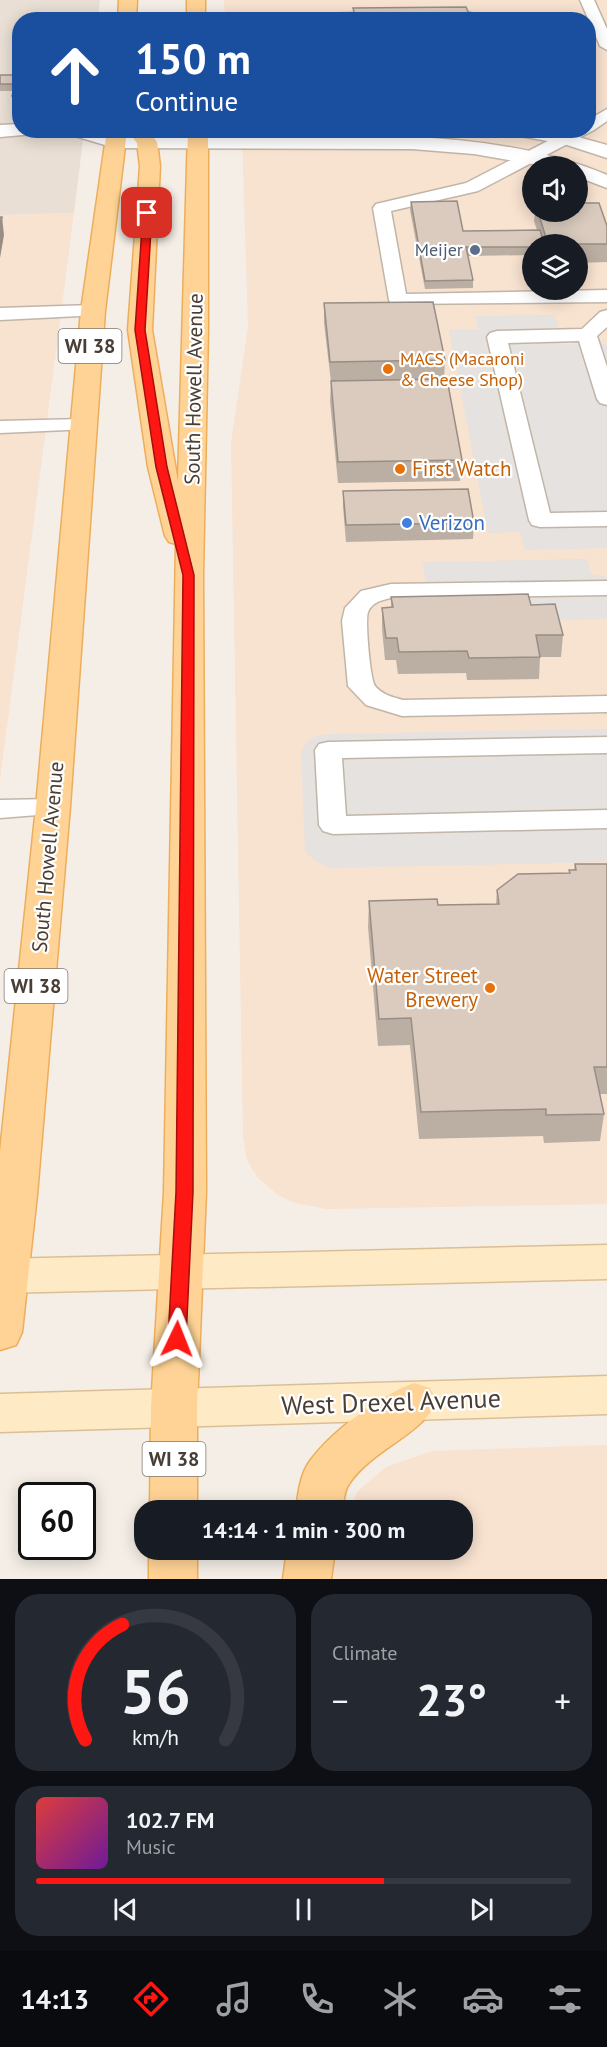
<!DOCTYPE html>
<meta charset="utf-8">
<style>
body{margin:0;font-family:"PT Sans",sans-serif;background:#242831;color:#f1f3f6;height:100vh;display:flex;flex-direction:column;font-size:22px;white-space:nowrap}
*{box-sizing:border-box;margin:0}
p{font-size:20px;color:#9ea1a6}
.icon{flex:none;width:33px;height:33px;fill:none;stroke:currentColor;stroke-width:2;stroke-linecap:round;stroke-linejoin:round}
.map{position:relative;height:1579px;overflow:hidden}
.details{display:flex;flex-direction:column;gap:15px;padding:15px;background:#0d0f14;flex:1}
.details>*{flex:none}
.hud{position:absolute;left:12px;top:12px;width:584px;height:126px;border-radius:24px;box-shadow:0 3px 15px #0003;background:#1a4fa0;color:#fff;overflow:hidden}
.tools{position:absolute;left:522px;top:156px;display:grid;gap:12px}
.tools a{display:grid;place-items:center;width:66px;height:66px;border-radius:50%;background:#171b24;box-shadow:0 3px 15px #0003;font-size:30px}
.speed{position:absolute;left:18px;top:1482px;display:flex;gap:12px;font-size:30px;font-weight:700;text-align:center}
.speed>*{display:grid;place-content:center;width:78px;height:78px;border-radius:50%;background:#171b24;box-shadow:0 3px 15px #0003;line-height:1}
.speed .limit{border:3px solid #111;border-radius:9px;background:#fff;color:#111}
.pin{position:absolute;display:grid;place-items:center;width:51px;height:51px;color:#fff;margin:-26px;border-radius:12px;box-shadow:0 3px 9px #0006}
.me{position:absolute;width:66px;margin:-33px;rotate:2deg;stroke-linejoin:round;filter:drop-shadow(0 0 4px #0008)}
.turn{display:flex;align-items:center;gap:21px;height:126px;padding:0 24px;font-size:27px}
.turn .icon{width:78px;height:78px;stroke-width:2.5}
.turn b{display:block;font-size:42px;line-height:51px}
.big{font-size:45px;font-weight:800;line-height:1.1}
.details .card{flex:1;display:flex;flex-direction:column;justify-content:center;gap:9px;min-width:0;padding:0 21px;border-radius:24px;background:#242831}
.details .dial{align-items:center;gap:0}
.dial svg{height:156px;overflow:visible;fill:none;stroke:#363941;stroke-width:7;stroke-linecap:round;text-anchor:middle}
.dial text{fill:#f1f3f6;stroke:none}
.song{display:flex;align-items:center;gap:18px}
.cover{width:72px;height:72px;border-radius:9px;background:linear-gradient(135deg,hsl(0 70% 55%),hsl(280 70% 35%))}
.played{height:6px;border-radius:3px;background:linear-gradient(90deg,#ff1713 65%,#363941 65%)}
.keys{display:flex;justify-content:space-around;direction:ltr}
.heat{display:flex;justify-content:space-between;align-items:center;font-size:33px;direction:ltr}
.details .tiles{flex:1;display:grid;gap:15px;grid-template-columns:1fr 1fr}
.card:last-child{grid-column:span 2}
.trip{position:absolute;left:134px;top:1500px;width:339px;height:60px;border-radius:24px;background:#171b24;box-shadow:0 3px 15px #0003;font-weight:800;line-height:60px;text-align:center}
.tabs{display:flex;height:96px;justify-content:space-around;align-items:center;background:#090b0e;color:#9ea1a6}
.tabs .icon{width:42px;height:42px}
.tabs .on{color:#ff1713}
.tabs b{font-size:27px;color:#f1f3f6}
.map>svg:first-child{display:block}
.residential{fill:#e9dfd4}
.commercial{fill:#f8e2d0;fill-rule:evenodd}
.parking{fill:#e5e2df}
.lines{fill:none;stroke-linecap:round;stroke-linejoin:round}
.lane-casing{stroke:#c1b5a8;stroke-width:3}
.street-casing{stroke:#c1b5a8;stroke-width:3}
.secondary-casing{stroke:#dbbf94;stroke-width:3}
.primary-casing{stroke:#edae5c;stroke-width:3}
.lane{fill:#fff;fill-rule:evenodd}
.street{fill:#fff;fill-rule:evenodd}
.secondary{fill:#ffeac6;fill-rule:evenodd}
.primary{fill:#ffd395;fill-rule:evenodd}
.wall{fill:#bbafa3}
.shaded-wall{fill:#998e85}
.building{fill:#dacbbe;stroke:#998e85;stroke-width:1.5}
.route{fill:#ff1713;stroke:#a60f0c;stroke-width:1.5}
.service-dot{fill:#5c6f8a;stroke:#fff;stroke-width:2}
.food-dot{fill:#e8710a;stroke:#fff;stroke-width:2}
.shop-dot{fill:#3f7fe0;stroke:#fff;stroke-width:2}
.labels{text-anchor:middle;stroke-width:4.5;stroke-linejoin:round;paint-order:stroke}
.far-service-label{font-size:18px;fill:#4e5e75;stroke:#fff;text-anchor:end}
.far-food-label{font-size:18px;fill:#c56008;stroke:#fff;text-anchor:start}
.shield{fill:#fff;stroke:#7f7872;stroke-width:1.5}
.shield-label{font-size:20px;font-weight:bold;fill:#483e35}
.street-label{font-size:21px;fill:#483e35;stroke:#fff}
.food-label{font-size:21px;fill:#c56008;stroke:#fff;text-anchor:start}
.shop-label{font-size:21px;fill:#366cbe;stroke:#fff;text-anchor:start}
.near-street-label{font-size:26px;fill:#483e35;stroke:#fff}
</style>
<div class="map">
<svg width="607" height="1579" viewBox="0 0 607 1579">
<rect width="100%" height="100%" fill="#f4eee6"/>
<path class="residential" d="M 0,0 L 100,0 L 98,19 L 20,20 L 20,130 L 84,131 L 74,213 L 0,215 Z"/>
<path class="commercial" d="M 224,0 L 607,0 L 607,1204 L 327,1209 L 295,1203 L 278,1195 L 257,1177 L 247,1160 L 243,1136 L 231,443 L 248,327 L 242,131 L 588,130 L 588,20 L 225,19 ZM 532,166 L 578,166 L 578,212 L 532,212 ZM 532,244 L 578,244 L 578,290 L 532,290 Z
M 74,213 L 0,780 L 0,215 Z
M 607,1445 L 607,1579 L 332,1579 L 336,1550 L 462,1550 L 462,1510 L 349,1510 L 358,1491 L 386,1467 L 432,1451 Z"/>
<path class="parking" d="M 555,315 L 563,344 L 607,344 L 607,548 L 525,550 L 520,532 L 488,533 L 449,330 L 478,329 L 475,316 Z
M 587,559 L 591,574 L 607,577 L 607,619 L 539,621 L 536,605 L 528,601 L 429,603 L 423,562 Z
M 607,729 L 607,862 L 329,868 L 315,861 L 305,851 L 301,750 L 308,741 L 316,736 L 332,734 Z"/>
<g class="lines">
<g class="lane-casing">
<path id="lane" d="M 580,0 L 594,0 L 607,29 L 607,50 L 600,46 Z
M 461,11 L 491,17 L 493,20 L 431,20 L 427,16 L 434,12 Z
M 390,12 L 395,13 L 397,16 L 395,19 L 311,18 L 318,14 Z
M 607,109 L 607,121 L 594,130 L 478,191 L 391,211 L 406,294 L 607,290 L 607,302 L 391,304 L 389,300 L 373,208 L 376,204 L 466,183 L 569,130 L 588,130 L 588,120 Z
M 93,305 L 100,307 L 103,311 L 100,315 L 0,320 L 0,308 Z
M 607,310 L 607,327 L 597,336 L 607,367 L 607,405 L 600,403 L 597,399 L 579,341 L 508,343 L 550,513 L 607,512 L 607,526 L 540,527 L 532,525 L 529,520 L 487,337 L 490,333 L 497,331 L 582,329 L 600,312 Z
M 83,419 L 90,421 L 94,425 L 90,429 L 0,433 L 0,421 Z
M 607,581 L 607,595 L 391,598 C 382,600 372,602 368,612 C 365,621 370,678 375,686 C 382,695 393,697 403,700 L 607,696 L 607,712 L 402,716 L 366,705 L 348,686 L 342,621 L 345,608 L 361,591 L 391,584 Z
M 607,737 L 607,753 L 342,758 L 346,816 L 607,810 L 607,828 L 333,834 L 323,831 L 319,825 L 315,750 L 319,744 L 328,742 Z
M 53,799 L 63,801 L 67,807 L 63,813 L 0,818 L 0,800 Z"/>
</g>
<g class="street-casing">
<path id="street" d="M 20,124 L 20,130 L 37,130 L 34,134 L 0,137 L 0,125 Z
M 65,130 L 98,130 L 116,136 C 180,136 244,135 308,135 C 409,135 514,136 607,175 L 607,188 L 578,177 L 578,166 L 544,166 L 474,154 L 412,149 L 115,148 L 68,134 Z
M 506,130 L 553,130 L 607,145 L 607,158 L 564,144 L 509,134 Z"/>
</g>
<g class="secondary-casing">
<path id="secondary" d="M 607,1245 L 607,1279 L 0,1293 L 0,1259 Z
M 607,1376 L 607,1414 L 0,1432 L 0,1394 Z"/>
</g>
<g class="primary-casing">
<path id="primary" d="M 119,0 L 137,0 L 136,20 L 118,20 Z
M 187,0 L 205,0 L 205,20 L 187,20 Z
M 107,130 L 127,130 L 105,311 L 70,807 L 37,1195 L 22,1332 L 16,1345 L 0,1350 L 0,1152 L 36,807 L 81,311 Z
M 127,130 L 148,130 L 157,142 L 160,166 L 152,330 L 178,482 L 188,130 L 208,130 L 208,329 L 203,575 L 206,1192 L 197,1407 L 197,1510 L 150,1510 L 151,1407 L 164,1192 L 176,544 L 169,542 L 165,536 L 148,467 L 128,330 L 140,166 L 137,143 Z
M 414,1383 L 430,1388 L 437,1402 C 420,1436 371,1450 349,1484 C 344,1490 344,1502 342,1510 L 296,1510 C 298,1495 300,1474 310,1461 C 331,1432 380,1395 414,1383 Z
M 149,1550 L 197,1550 L 197,1579 L 149,1579 Z
M 287,1550 L 335,1550 L 331,1579 L 283,1579 Z"/>
</g>
<use href="#lane" class="lane"/>
<use href="#street" class="street"/>
<use href="#secondary" class="secondary"/>
<use href="#primary" class="primary"/>
</g>
<path class="wall" d="M 353,8 L 470,16 L 469,20 L 353,20 Z
M 0,75 L 20,75 L 20,103 L 13,103 L 12,96 L 13,91 L 0,91 Z
M 411,202 L 463,231 L 537,230 L 534,221 L 535,212 L 578,212 L 607,226 L 607,262 L 578,263 L 578,244 L 532,244 L 532,255 L 468,256 L 473,280 L 473,288 L 425,289 L 410,210 Z
M 324,303 L 445,360 L 444,379 L 462,460 L 460,481 L 338,483 L 330,401 L 331,382 L 324,323 Z
M 343,491 L 474,523 L 473,539 L 346,542 L 343,507 Z
M 391,597 L 531,605 L 563,635 L 561,657 L 540,657 L 539,679 L 467,680 L 466,673 L 398,674 L 396,660 L 385,660 L 382,629 L 382,608 L 391,607 Z
M 575,864 L 607,864 L 607,1094 L 600,1094 L 604,1114 L 600,1141 L 544,1143 L 543,1136 L 419,1139 L 410,1045 L 378,1046 L 368,927 L 369,901 L 438,905 L 496,904 L 497,890 L 569,873 L 569,870 L 574,870 Z"/>
<path class="shaded-wall" d="M 2,217 L 4,235 L 0,258 L 0,230 Z"/>
<path class="building" d="M 466,7 L 470,16 L 429,17 L 430,20 L 356,20 L 353,8 Z
M 0,75 L 20,75 L 20,84 L 0,84 Z
M 15,86 L 20,86 L 20,96 L 12,96 Z
M 457,201 L 463,231 L 540,230 L 544,244 L 532,244 L 532,247 L 466,247 L 473,280 L 425,281 L 411,202 Z
M 578,203 L 599,203 L 607,226 L 607,244 L 548,244 L 538,212 L 578,212 Z
M 0,217 L 2,217 L 0,230 Z
M 433,302 L 445,360 L 330,362 L 324,303 Z
M 447,379 L 462,460 L 338,462 L 331,381 Z
M 468,489 L 474,523 L 346,525 L 343,491 Z
M 528,594 L 531,605 L 555,604 L 563,635 L 536,635 L 540,657 L 469,658 L 467,651 L 399,652 L 397,638 L 386,638 L 382,608 L 393,607 L 391,597 Z
M 575,864 L 607,864 L 607,1067 L 594,1067 L 604,1114 L 546,1115 L 546,1109 L 421,1112 L 411,1018 L 379,1019 L 369,901 L 437,899 L 438,905 L 499,904 L 497,890 L 518,874 L 570,873 L 569,870 L 576,870 Z"/>
<path class="route" d="M 147,210 L 152,213 L 145,330 L 167,467 L 194,575 L 193,1192 L 186,1339 L 183,1344 L 177,1346 L 171,1344 L 168,1339 L 176,1192 L 183,575 L 156,467 L 135,330 L 143,213 Z"/>
<circle class="service-dot" cx="475" cy="250" r="6"/>
<g class="food-dot">
<circle cx="388" cy="369" r="6"/>
<circle cx="400" cy="469" r="6"/>
<circle cx="490" cy="988" r="6"/>
</g>
<circle class="shop-dot" cx="407" cy="523" r="6"/>
<g class="labels">
<g class="far-service-label">
<text x="463" y="256">Meijer</text>
</g>
<g class="far-food-label">
<text x="400" y="365">MACS (Macaroni<tspan x="400" dy="21">&amp; Cheese Shop)</tspan></text>
</g>
<g class="shield">
<rect x="58.5" y="329" width="63" height="34" rx="4.5"/>
<rect x="4.5" y="969" width="63" height="34" rx="4.5"/>
<rect x="142.5" y="1442" width="63" height="34" rx="4.5"/>
</g>
<g class="shield-label">
<text x="90" y="353">WI 38</text>
<text x="36" y="993">WI 38</text>
<text x="174" y="1466">WI 38</text>
</g>
<g class="street-label">
<text transform="translate(194 389) rotate(-89)" y="7">South Howell Avenue</text>
<text transform="translate(48 857) rotate(-85)" y="7">South Howell Avenue</text>
</g>
<g class="food-label">
<text x="412" y="476">First Watch</text>
<text x="478" y="983" text-anchor="end">Water Street<tspan x="478" dy="24">Brewery</tspan></text>
</g>
<g class="shop-label">
<text x="419" y="530">Verizon</text>
</g>
<g class="near-street-label">
<text transform="translate(391 1402) rotate(-2)" y="9">West Drexel Avenue</text>
</g>
</g>
</svg>
<div class="tools">
<a><svg class="icon" aria-label="sound" viewBox="0 0 24 24"><path d="M4 9h4l5-4v14l-5-4H4zM17 9q2 3 0 6"/></svg></a>
<a><svg class="icon" aria-label="layers" viewBox="0 0 24 24"><path d="M12 4l9 5-9 5-9-5zM3 14l9 5 9-5"/></svg></a>
</div>
<div class="speed"><div class="limit">60</div></div>
<div class="pin" style="left:147px;top:213px;background:#d93025"><svg class="icon" aria-label="arrive" viewBox="0 0 24 24"><path d="M6 21V4h12l-3 4 3 4H6"/></svg></div>
<svg class="me" style="left:177px;top:1339px" viewBox="-20 -20 40 40"><path d="M0-17L14 15 0 8-14 15z" fill="#ff1713" stroke="#fff" stroke-width="4"/></svg>
<div class="trip">14:14 · 1 min · 300 m</div>
<div class="hud">
<div class="turn"><svg class="icon" aria-label="ahead" viewBox="0 0 24 24"><path d="M12 20V5M6 11l6-6 6 6"/></svg><div><b>150 m</b>Continue</div></div>
</div>
</div>
<section class="details">
<div class="tiles">
<div class="card dial"><svg viewBox="0 0 100 80">
<path d="M14 69A42 42 0 1 1 86 69"/>
<path d="M14 69A42 42 0 0 1 33 10" stroke="#ff1713"/>
<text x="50" y="56" font-size="32" font-weight="700">56</text>
<text x="50" y="72" font-size="11">km/h</text>
</svg></div>
<div class="card"><p>Climate</p>
<div class="heat"><a>−</a><b class="big">23°</b><a>+</a></div>
</div>
<div class="card">
<div class="song"><i class="cover"></i><div><b>102.7 FM</b><p>Music</p></div></div>
<div class="played"></div>
<div class="keys"><svg class="icon" aria-label="previous" viewBox="0 0 24 24"><path d="M18 5L8 12l10 7zM5 5v14"/></svg><svg class="icon" aria-label="pause" viewBox="0 0 24 24"><path d="M8 5v14M16 5v14"/></svg><svg class="icon" aria-label="next" viewBox="0 0 24 24"><path d="M6 5l10 7-10 7zM19 5v14"/></svg></div>
</div>
</div>
</section>
<nav class="tabs">
<b>14:13</b>
<svg class="icon on" aria-label="directions" viewBox="0 0 24 24"><path d="M12 3l9 9-9 9-9-9zM9 14v-3h6M13 9l2 2-2 2"/></svg>
<svg class="icon" aria-label="music" viewBox="0 0 24 24"><path d="M9 18V5l10-2v13"/><circle cx="6" cy="18" r="3"/><circle cx="16" cy="16" r="3"/></svg>
<svg class="icon" aria-label="phone" viewBox="0 0 24 24"><path d="M5 4h4l2 5-3 2q2 4 5 5l2-3 5 2v4C11 20 4 13 5 4z"/></svg>
<svg class="icon" aria-label="climate" viewBox="0 0 24 24"><path d="M12 3v18M4 7l16 10M4 17L20 7"/></svg>
<svg class="icon" aria-label="car" viewBox="0 0 24 24"><path d="M5 17H2v-5l4-1 3-4h7l3 4 3 1v5h-3M9 17h6M6 11h13"/><circle cx="7" cy="17" r="2"/><circle cx="17" cy="17" r="2"/></svg>
<svg class="icon" aria-label="filters" viewBox="0 0 24 24"><path d="M4 7h16M4 17h16"/><circle cx="9" cy="7" r="2"/><circle cx="15" cy="17" r="2"/></svg>
</nav>
